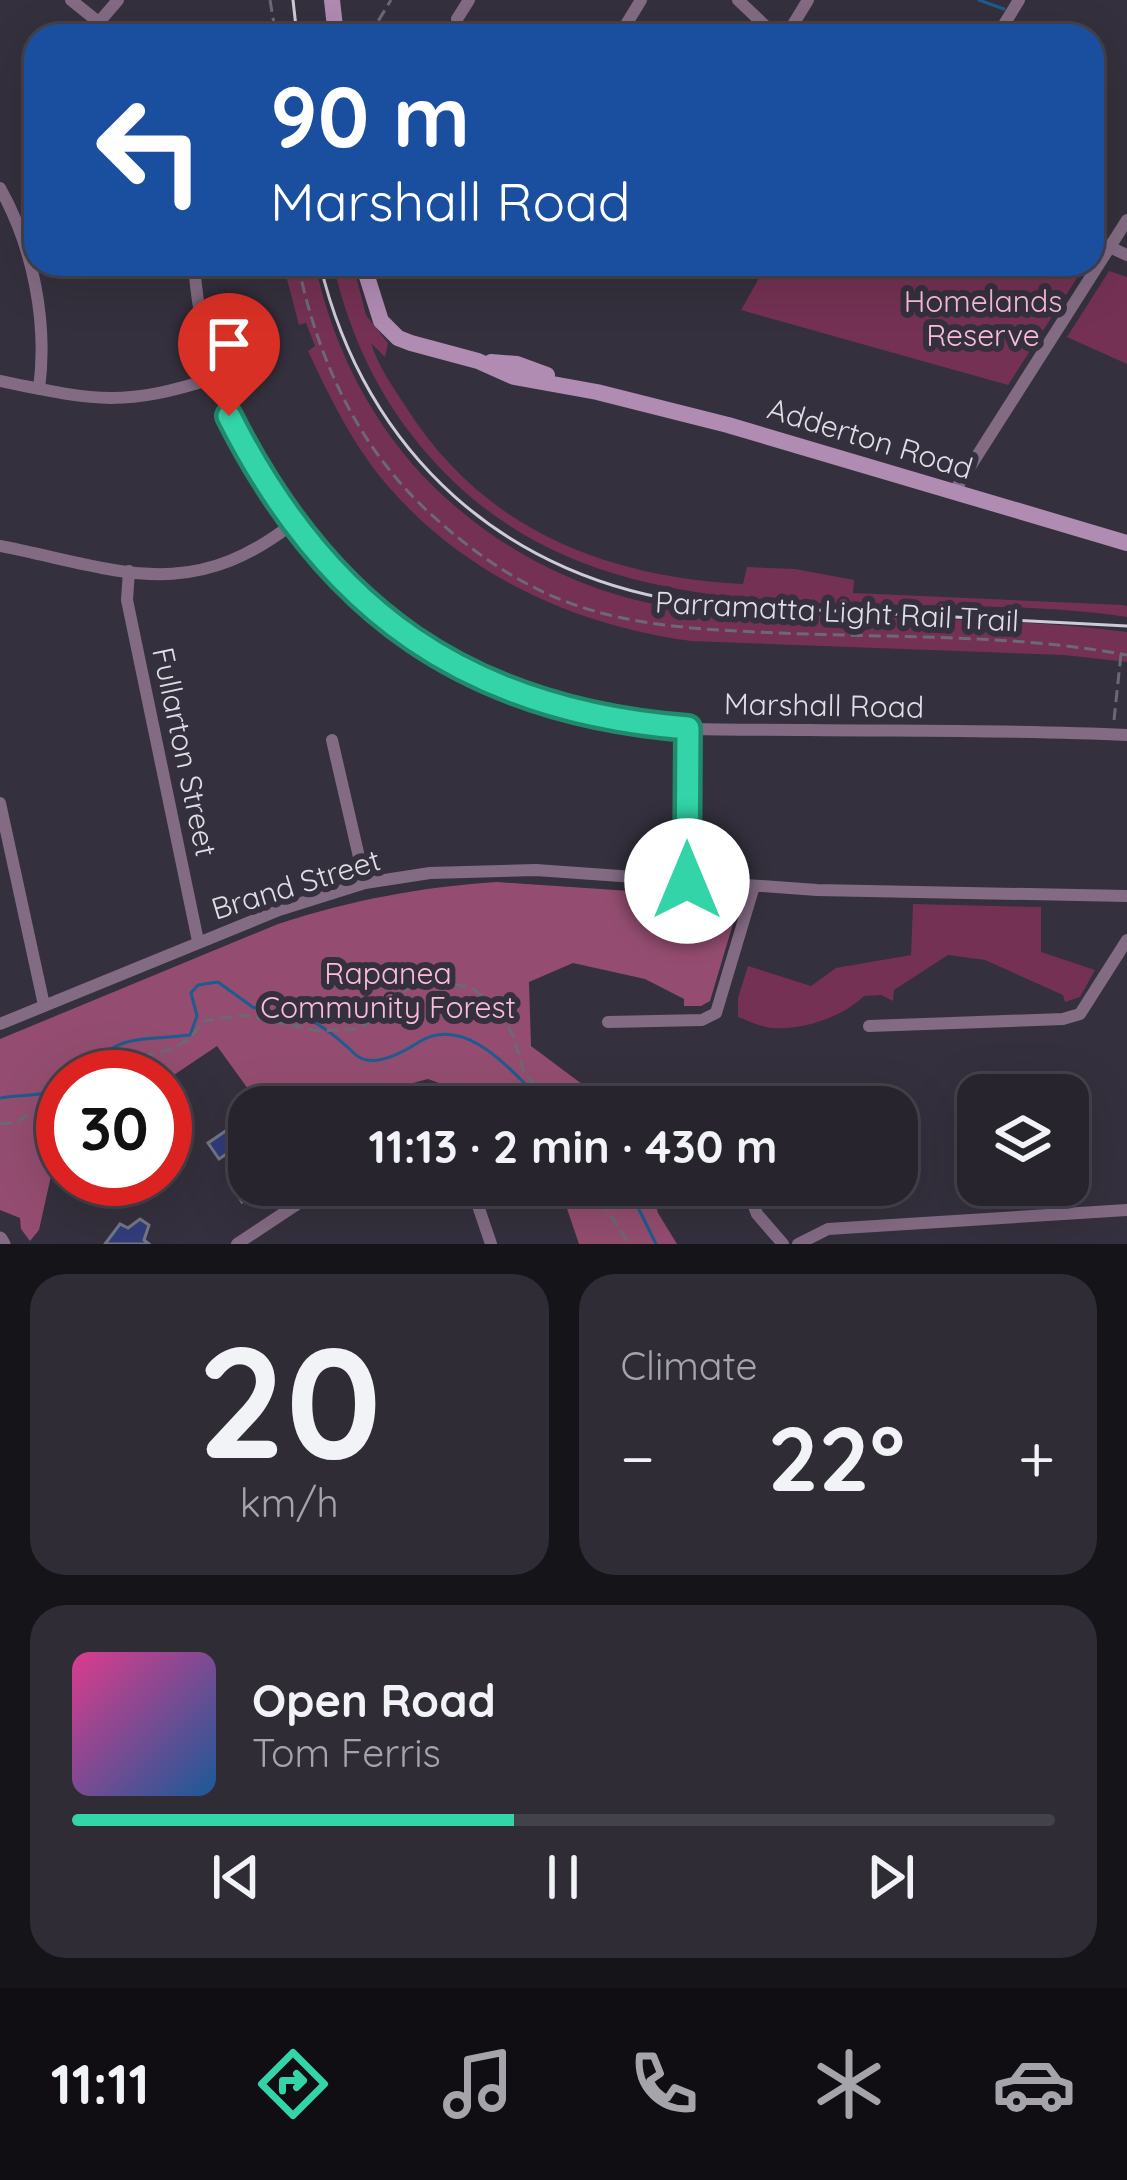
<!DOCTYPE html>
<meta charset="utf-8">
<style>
body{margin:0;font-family:Quicksand,sans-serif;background:#2f2c36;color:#f1f3f6;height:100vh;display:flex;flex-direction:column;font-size:45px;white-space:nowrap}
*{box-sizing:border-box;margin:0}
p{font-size:39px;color:#a4a4aa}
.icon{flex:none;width:66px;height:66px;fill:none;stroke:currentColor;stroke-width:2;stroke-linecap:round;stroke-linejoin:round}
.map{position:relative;height:1244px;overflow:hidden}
.panel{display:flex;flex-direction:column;gap:30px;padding:30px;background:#151419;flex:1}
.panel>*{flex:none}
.banner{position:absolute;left:24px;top:24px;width:1080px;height:252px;border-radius:36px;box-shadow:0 12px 48px #0002,0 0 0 3px #43414a;background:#1a4fa0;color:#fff;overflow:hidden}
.buttons{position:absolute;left:957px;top:1074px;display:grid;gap:24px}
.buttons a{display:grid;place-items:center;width:132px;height:132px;border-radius:24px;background:#27242e;box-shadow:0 12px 48px #0002,0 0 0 3px #43414a;font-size:60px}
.speed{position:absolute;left:36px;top:1050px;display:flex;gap:24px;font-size:60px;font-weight:700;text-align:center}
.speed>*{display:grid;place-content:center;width:156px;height:156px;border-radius:50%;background:#27242e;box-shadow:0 12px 48px #0002,0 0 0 3px #43414a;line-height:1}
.speed .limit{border:18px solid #d22;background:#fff;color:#111}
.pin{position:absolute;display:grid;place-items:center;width:102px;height:102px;color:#fff;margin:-123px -51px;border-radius:50% 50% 50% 0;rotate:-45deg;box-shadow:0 0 12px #0007}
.pin .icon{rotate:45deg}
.me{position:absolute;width:132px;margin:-66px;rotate:0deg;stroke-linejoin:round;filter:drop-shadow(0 0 9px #0008)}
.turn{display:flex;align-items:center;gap:42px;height:252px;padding:0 48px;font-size:54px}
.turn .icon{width:156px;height:156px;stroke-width:2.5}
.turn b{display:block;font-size:84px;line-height:102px}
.big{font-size:90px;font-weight:700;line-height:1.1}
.panel .card{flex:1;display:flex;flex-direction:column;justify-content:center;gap:18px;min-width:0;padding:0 42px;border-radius:36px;background:#2f2c36}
.panel .dial{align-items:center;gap:0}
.dial b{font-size:156px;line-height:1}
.song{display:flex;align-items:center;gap:36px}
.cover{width:144px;height:144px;border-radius:18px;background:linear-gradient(135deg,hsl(330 70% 55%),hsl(210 70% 35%))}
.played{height:12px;border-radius:6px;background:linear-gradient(90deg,#33d4a8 45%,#43414a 45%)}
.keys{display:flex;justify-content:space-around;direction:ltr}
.heat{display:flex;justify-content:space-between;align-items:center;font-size:66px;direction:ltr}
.panel .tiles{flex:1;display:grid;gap:30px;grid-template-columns:1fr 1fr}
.card:last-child{grid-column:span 2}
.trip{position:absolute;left:228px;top:1086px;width:690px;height:120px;border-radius:36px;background:#27242e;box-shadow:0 12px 48px #0002,0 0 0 3px #43414a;font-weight:700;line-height:120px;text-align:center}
.dock{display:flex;height:192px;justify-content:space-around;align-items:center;background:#100e12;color:#a4a4aa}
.dock .icon{width:84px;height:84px}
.dock .on{color:#33d4a8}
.dock b{font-size:54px;color:#f1f3f6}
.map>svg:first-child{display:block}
.green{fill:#743153}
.forest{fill:#944d70}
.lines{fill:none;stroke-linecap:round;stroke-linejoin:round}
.stream{stroke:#1d5c8e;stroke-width:3}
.building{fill:#323d7a;stroke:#737786;stroke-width:3}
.path{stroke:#6c6974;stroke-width:3;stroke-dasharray:12 6;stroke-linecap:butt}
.minor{stroke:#836b84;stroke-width:12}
.tertiary{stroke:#836b84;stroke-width:15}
.secondary{stroke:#b08bb2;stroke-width:16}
.tram{stroke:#cdcbd4;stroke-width:3}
.route-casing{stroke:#218a6d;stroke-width:30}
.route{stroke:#33d4a8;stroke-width:21}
.labels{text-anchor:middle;stroke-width:12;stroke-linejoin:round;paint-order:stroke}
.park-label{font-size:30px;fill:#fbbcd8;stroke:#34303d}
.street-label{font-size:30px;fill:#dfdde5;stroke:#34303d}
</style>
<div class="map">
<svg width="1127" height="1244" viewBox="0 0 1127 1244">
<rect width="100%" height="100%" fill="#34303d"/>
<path class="green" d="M 283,264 L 315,264 C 333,348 372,425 433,486 C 502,554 594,599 691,610 C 730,615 770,614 809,615 C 914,620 1022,618 1127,632 L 1127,662 L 1064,655 L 691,641 C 575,625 465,576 387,485 C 353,445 330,398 308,351 L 315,346 L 306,323 L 299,325 Z
M 333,264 L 353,264 L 366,315 L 388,343 L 385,357 L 371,343 C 378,366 393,387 406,407 C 483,529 604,577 743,584 L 747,567 L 795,569 L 854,580 L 853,593 L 1123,605 L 1127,606 L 1127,617 C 892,582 607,658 430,457 C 380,401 350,337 333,264 Z
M 767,264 L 1086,264 L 1008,385 L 741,310 Z
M 1109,271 L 1127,277 L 1127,364 L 1067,337 Z
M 913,904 L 1041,907 L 1041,952 L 1095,970 L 1080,997 L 1065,1002 L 1063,995 L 985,960 L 948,955 L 894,990 L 893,1001 L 881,995 L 864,996 C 844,1016 804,1030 775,1028 C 763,1028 749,1021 738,1017 L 738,998 L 748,966 L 811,986 L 836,968 L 911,955 Z"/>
<path class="forest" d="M 497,882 L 734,898 L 738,907 L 710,1001 L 701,1006 L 684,1006 L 684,999 L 645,979 L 573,963 L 529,982 L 531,1046 L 598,1096 L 624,1096 L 622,1107 L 504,1107 L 428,1079 L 368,1095 L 325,1084 L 288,1107 L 261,1107 L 217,1046 L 165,1081 L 165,1077 L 63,1077 L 63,1145 L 57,1149 L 39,1230 L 30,1241 L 21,1229 L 20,1218 L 0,1210 L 0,1039 L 278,924 C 351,900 421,887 497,882 Z
M 559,1185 L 649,1185 L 658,1213 L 677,1244 L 579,1244 Z"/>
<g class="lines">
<path class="stream" d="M 979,0 L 1004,9
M 88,1077 C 109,1032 144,1041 190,1035 L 197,1016 L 191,993 L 198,985 L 218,982 L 254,1008 L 275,1000 C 299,1014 324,1025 345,1045 C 353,1051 357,1059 367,1060 C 384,1063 405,1051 419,1042 C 468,1012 516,1077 548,1107
M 0,1098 C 25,1094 38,1097 63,1089
M 627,1185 L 656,1244"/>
</g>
<path class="building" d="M 249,1115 L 249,1139 L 219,1159 L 208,1143 Z
M 249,1169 L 249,1185 L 267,1185 L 242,1202 L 229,1182 Z
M 140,1219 L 149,1225 L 144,1240 L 149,1244 L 105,1244 L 120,1224 L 128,1228 Z"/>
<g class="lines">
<path class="path" d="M 270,0 L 276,36
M 369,36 L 391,0
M 298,264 C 318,361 359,450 434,517 C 477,556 526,589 581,607 C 646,628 713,630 780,633 C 895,638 1014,634 1127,655
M 1114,720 L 1121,654
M 94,1077 C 131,1045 178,1066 203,1021 L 243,1015 L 318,1031 L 356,1029 L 374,1020 L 410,987 L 442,980 L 475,990 L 499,1011 L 514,1037 L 524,1073 L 557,1107
M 0,1124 L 16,1122 L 63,1096
M 592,1185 L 629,1244
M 652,1188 L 660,1185"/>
<path class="minor" d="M 71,0 L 116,36
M 738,0 L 776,36
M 457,19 L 469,0
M 100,21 L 118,0
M 619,36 L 641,0
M 786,36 L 808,0
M 997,36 L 1019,0
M 0,188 C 33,247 48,322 39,389
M 1092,239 L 1127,255
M 194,264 C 201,365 240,460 304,538 C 383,634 494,702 618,722 C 681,732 746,729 809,730 C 915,731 1021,730 1127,735
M 0,381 C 93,400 121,408 214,378
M 954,492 L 1127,220
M 0,546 C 117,569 188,605 292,524
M 129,571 L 127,600 L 198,941
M 332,740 L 365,883
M 0,803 L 44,1005
M 687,881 L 688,728
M 608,1022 L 702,1020 L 716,1013 L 754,886
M 0,1024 L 279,910 L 365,883 L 430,873 L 536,870 L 817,890 L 1127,896
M 869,1026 L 1063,1019 L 1080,1014 L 1127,940
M 471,1185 L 491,1244
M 746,1185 L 757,1214 L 783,1244
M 237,1244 L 326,1185
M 798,1244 L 828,1229 L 1127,1210"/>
<path class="tertiary" d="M 0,1239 L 3,1244"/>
<path class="secondary" d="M 332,0 L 336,36
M 363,264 L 381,321 L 398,338 L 411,343 L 478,361 L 514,377 L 597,392 L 728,425 L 1127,543
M 491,362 L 517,364 L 547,375"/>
<path class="tram" d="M 293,0 L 297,36
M 320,264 C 365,454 507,581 701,604 L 1127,626"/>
</g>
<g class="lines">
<g class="route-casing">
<path id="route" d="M 229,416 C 327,611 468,711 688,728 L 687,881"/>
</g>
<use href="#route" class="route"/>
</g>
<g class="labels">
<g class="park-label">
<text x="983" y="312">Homelands<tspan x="983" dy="34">Reserve</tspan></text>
<text x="388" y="984">Rapanea<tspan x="388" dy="34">Community Forest</tspan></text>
</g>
<g class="street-label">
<text transform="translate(870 439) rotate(17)" y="10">Adderton Road</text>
<text transform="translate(837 612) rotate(3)" y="10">Parramatta Light Rail Trail</text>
<text transform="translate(824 706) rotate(1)" y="10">Marshall Road</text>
<text transform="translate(184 752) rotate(78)" y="10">Fullarton Street</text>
<text transform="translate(296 885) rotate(-17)" y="10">Brand Street</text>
</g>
</g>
</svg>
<div class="buttons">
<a><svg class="icon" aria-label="layers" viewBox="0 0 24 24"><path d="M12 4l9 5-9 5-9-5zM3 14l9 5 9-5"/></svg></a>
</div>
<div class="speed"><div class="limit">30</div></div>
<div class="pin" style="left:229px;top:416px;background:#d93025"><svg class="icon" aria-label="arrive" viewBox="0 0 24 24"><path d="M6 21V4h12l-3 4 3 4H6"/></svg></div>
<svg class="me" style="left:687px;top:881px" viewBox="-20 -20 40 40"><circle r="19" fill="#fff"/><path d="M0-13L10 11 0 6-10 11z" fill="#33d4a8"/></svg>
<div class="trip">11:13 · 2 min · 430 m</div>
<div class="banner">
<div class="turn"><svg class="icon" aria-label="left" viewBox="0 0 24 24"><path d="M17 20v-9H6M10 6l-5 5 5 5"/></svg><div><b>90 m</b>Marshall Road</div></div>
</div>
</div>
<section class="panel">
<div class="tiles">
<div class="card dial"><b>20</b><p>km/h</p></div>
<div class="card"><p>Climate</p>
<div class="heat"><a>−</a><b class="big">22°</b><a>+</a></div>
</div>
<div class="card">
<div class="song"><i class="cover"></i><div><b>Open Road</b><p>Tom Ferris</p></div></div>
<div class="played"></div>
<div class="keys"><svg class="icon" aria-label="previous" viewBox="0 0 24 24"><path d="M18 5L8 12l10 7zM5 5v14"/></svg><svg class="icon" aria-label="pause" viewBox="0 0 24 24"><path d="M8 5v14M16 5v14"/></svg><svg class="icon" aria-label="next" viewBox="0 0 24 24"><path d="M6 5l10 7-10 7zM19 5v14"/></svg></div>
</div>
</div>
</section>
<nav class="dock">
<b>11:11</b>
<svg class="icon on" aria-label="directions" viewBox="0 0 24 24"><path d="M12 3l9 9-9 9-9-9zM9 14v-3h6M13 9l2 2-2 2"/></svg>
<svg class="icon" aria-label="music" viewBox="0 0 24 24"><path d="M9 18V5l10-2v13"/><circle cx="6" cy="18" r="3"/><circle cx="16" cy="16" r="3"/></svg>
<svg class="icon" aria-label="phone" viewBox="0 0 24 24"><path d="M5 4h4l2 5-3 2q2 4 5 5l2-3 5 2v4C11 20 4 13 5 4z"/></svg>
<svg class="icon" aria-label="climate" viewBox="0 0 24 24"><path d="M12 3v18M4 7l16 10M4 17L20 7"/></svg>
<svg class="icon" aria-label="car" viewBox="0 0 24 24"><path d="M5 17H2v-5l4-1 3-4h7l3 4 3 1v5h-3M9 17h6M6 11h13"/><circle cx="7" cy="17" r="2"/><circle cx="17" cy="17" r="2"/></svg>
</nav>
